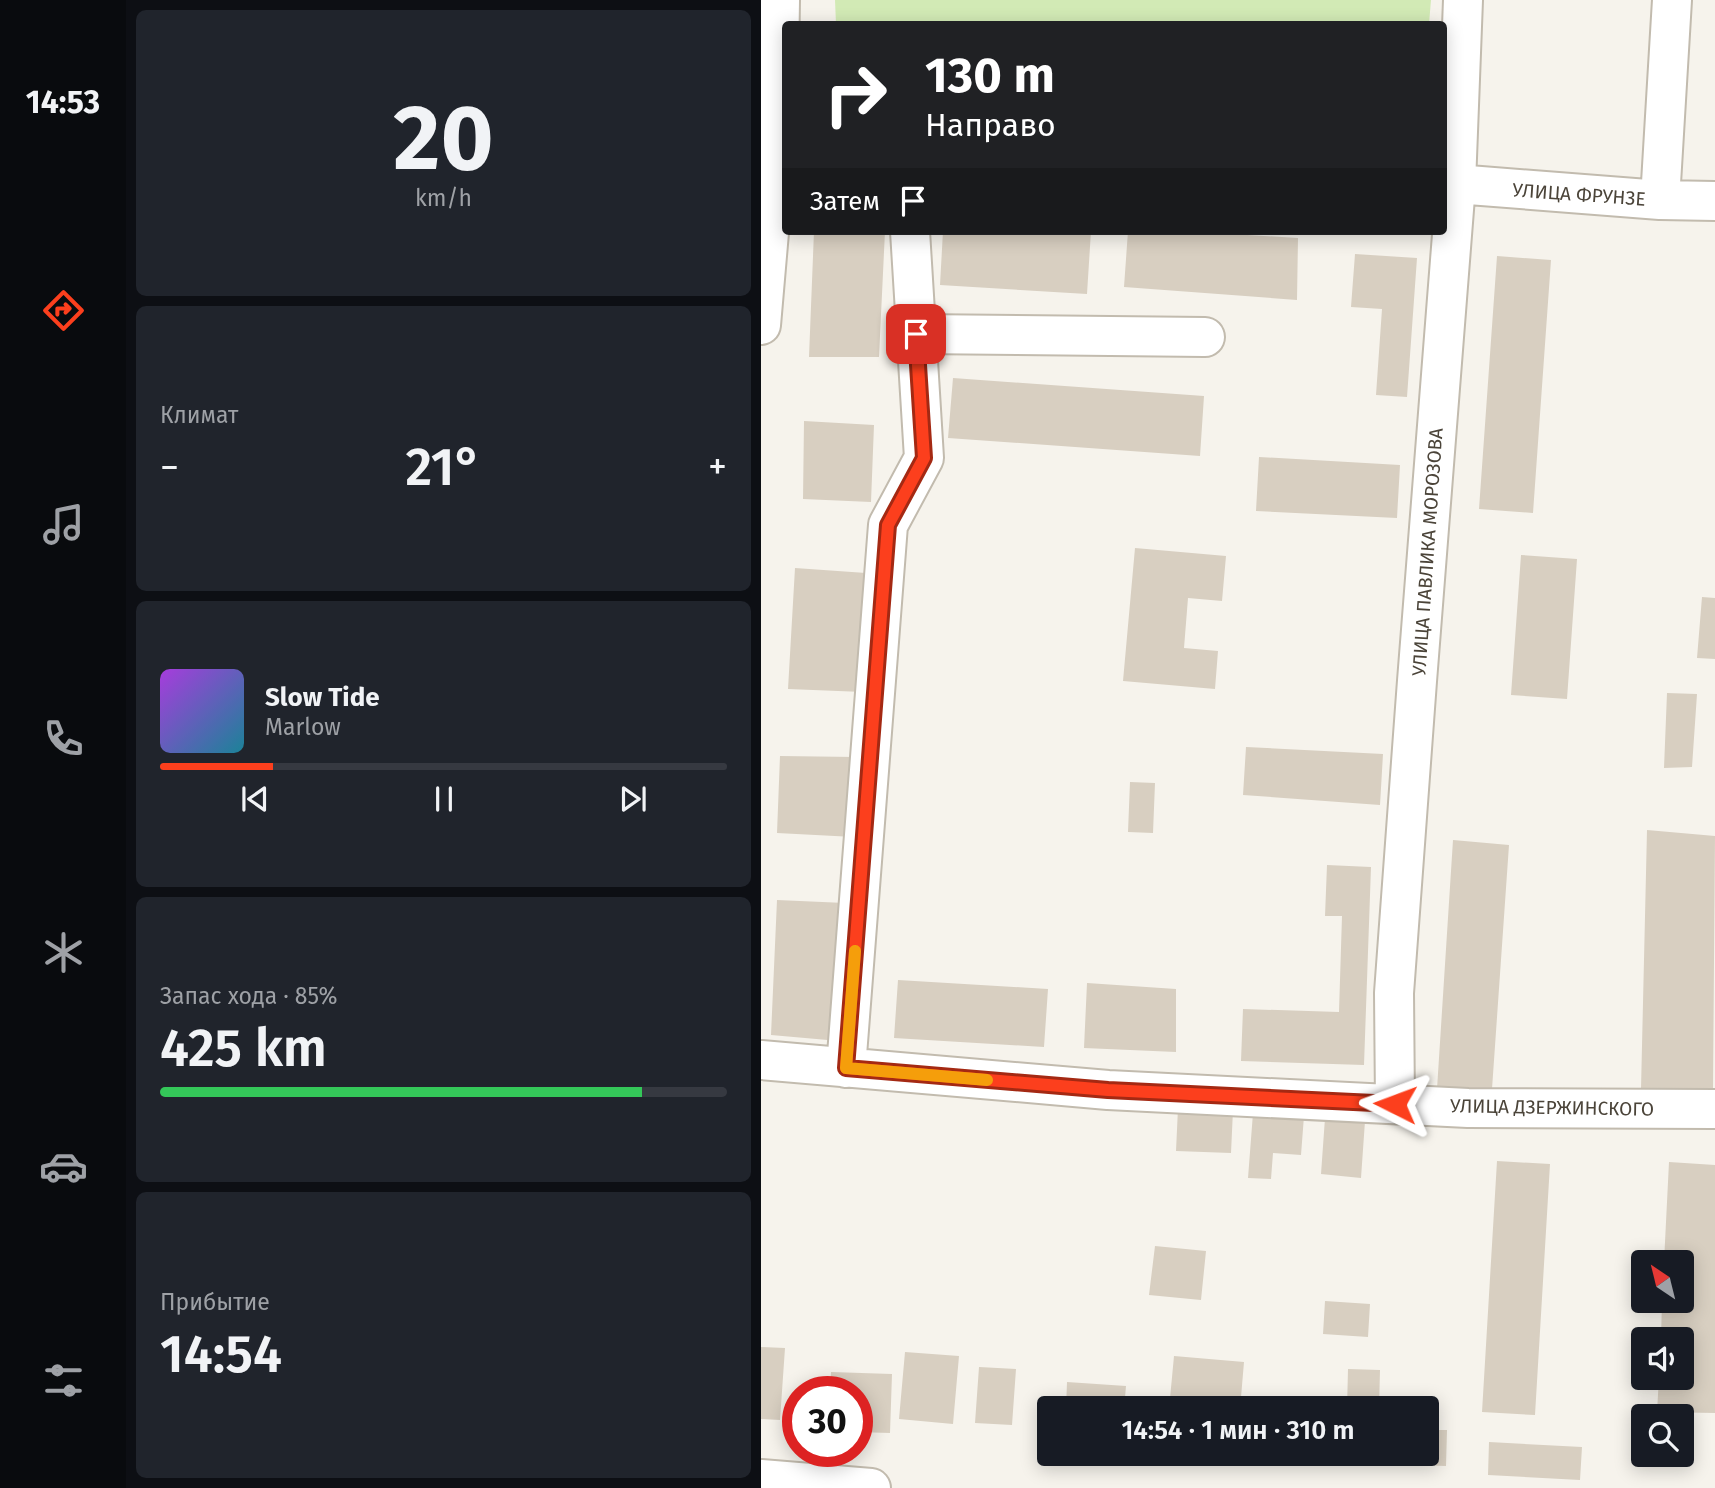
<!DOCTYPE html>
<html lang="ru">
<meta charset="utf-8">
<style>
body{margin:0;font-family:"Fira Sans",sans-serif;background:#20242c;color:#f1f3f6;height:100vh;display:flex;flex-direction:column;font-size:26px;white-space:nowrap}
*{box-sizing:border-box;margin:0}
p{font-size:23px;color:#9ea1a6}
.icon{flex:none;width:38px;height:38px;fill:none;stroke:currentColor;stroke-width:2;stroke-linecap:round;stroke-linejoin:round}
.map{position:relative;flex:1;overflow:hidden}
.side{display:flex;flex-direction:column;gap:10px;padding:10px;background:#0d0f14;width:635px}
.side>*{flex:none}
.banner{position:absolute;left:21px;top:21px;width:665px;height:214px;border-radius:7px;box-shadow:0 4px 18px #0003;background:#202124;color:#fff;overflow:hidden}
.needle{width:46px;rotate:325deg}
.fabs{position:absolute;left:870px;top:1250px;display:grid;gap:14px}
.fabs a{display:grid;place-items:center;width:63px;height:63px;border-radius:7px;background:#171b24;box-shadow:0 4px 18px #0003;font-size:35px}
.speed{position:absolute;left:21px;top:1376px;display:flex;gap:14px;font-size:35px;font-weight:700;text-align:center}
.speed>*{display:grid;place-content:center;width:91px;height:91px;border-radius:50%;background:#171b24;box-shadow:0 4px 18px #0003;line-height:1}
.speed .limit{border:10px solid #d22;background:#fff;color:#111}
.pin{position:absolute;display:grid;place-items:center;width:60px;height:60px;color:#fff;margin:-30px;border-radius:14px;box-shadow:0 4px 10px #0006}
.me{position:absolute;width:77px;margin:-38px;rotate:273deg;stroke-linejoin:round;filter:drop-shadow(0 0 5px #0008)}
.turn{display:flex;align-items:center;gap:24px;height:147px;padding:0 28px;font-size:32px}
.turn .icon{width:91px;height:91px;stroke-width:2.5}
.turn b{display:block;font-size:49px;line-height:60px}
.then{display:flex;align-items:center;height:66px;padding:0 28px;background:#0003;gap:14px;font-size:26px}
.big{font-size:52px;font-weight:600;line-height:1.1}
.side .card{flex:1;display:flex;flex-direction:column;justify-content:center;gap:10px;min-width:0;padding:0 24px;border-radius:10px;background:#20242c}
.side .dial{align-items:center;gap:0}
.dial b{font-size:91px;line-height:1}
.song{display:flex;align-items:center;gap:21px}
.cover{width:84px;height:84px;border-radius:10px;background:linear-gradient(135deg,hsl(280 70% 55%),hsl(190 70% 35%))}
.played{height:7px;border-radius:4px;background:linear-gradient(90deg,#fc3f1d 20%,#363941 20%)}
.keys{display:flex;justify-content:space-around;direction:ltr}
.heat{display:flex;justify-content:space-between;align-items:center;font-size:38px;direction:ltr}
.charge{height:10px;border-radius:5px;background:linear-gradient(90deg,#34c759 85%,#363941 0)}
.trip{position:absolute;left:276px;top:1396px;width:402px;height:70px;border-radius:7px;background:#171b24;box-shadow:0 4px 18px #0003;font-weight:600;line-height:70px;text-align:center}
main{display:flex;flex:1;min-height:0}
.dock{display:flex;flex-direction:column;width:126px;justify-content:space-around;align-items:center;background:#090b0e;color:#9ea1a6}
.dock .icon{width:49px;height:49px}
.dock .active{color:#fc3f1d}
.dock b{font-size:32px;color:#f1f3f6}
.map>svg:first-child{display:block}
.green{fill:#d2eab5}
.building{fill:#d8cfc1}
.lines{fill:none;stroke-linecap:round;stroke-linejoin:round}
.minor-casing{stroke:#c2bbae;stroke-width:42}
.minor{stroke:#fff;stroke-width:38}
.route-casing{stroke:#a42913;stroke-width:18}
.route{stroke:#fc3f1d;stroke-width:12}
.slow{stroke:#f59e0b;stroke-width:12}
.labels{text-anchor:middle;stroke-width:7;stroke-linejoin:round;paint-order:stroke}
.street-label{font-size:19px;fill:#4b4439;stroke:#fff}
</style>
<main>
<nav class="dock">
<b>14:53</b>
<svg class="icon active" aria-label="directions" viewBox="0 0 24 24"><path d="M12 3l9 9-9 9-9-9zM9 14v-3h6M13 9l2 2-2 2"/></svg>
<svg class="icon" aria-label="music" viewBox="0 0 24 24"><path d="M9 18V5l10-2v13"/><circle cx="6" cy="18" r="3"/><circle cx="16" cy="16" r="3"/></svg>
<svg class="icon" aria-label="phone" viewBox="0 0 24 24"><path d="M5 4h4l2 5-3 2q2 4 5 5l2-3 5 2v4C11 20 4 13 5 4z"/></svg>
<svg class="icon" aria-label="climate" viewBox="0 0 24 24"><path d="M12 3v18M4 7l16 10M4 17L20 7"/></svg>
<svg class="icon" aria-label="car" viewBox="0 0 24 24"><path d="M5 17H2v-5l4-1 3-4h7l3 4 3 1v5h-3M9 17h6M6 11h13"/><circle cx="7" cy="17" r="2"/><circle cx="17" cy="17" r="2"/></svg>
<svg class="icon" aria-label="filters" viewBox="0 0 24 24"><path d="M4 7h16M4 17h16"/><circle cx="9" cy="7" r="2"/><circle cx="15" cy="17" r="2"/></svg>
</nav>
<section class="side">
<div class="card dial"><b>20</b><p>km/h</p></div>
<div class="card"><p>Климат</p>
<div class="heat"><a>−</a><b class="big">21°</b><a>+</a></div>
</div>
<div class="card">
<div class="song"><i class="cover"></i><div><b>Slow Tide</b><p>Marlow</p></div></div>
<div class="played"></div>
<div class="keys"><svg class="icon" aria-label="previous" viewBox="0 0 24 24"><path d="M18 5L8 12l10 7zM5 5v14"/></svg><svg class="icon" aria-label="pause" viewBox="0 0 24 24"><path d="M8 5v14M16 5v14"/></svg><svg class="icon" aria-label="next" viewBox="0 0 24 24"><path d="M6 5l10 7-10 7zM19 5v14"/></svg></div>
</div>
<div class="card"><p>Запас хода · 85%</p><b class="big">425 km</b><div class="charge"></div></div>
<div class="card"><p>Прибытие</p><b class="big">14:54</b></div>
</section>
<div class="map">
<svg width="954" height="1488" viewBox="0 0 954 1488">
<rect width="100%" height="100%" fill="#f6f3ec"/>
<path class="green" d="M 74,0 L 670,0 L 668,24 L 75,24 Z"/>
<path class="building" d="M 53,231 L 124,231 L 118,357 L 48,357 Z
M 182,231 L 330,231 L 326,294 L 179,285 Z
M 367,231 L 420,231 L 537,238 L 536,300 L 363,287 Z
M 594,254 L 656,258 L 646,397 L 615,395 L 621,309 L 590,307 Z
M 736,256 L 790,260 L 772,513 L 718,509 Z
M 192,378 L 443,396 L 439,456 L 187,438 Z
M 43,421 L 113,425 L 110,502 L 42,499 Z
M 498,457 L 639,465 L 636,518 L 495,511 Z
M 374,548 L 465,556 L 461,601 L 427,598 L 423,648 L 457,651 L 454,689 L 362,681 Z
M 760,555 L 816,559 L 806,699 L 750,695 Z
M 34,568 L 105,573 L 102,692 L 27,689 Z
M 941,597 L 954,598 L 954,659 L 936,658 Z
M 906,693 L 936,694 L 931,767 L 903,768 Z
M 485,747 L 622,754 L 619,805 L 482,795 Z
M 19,756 L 95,757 L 93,837 L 16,833 Z
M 369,782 L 394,783 L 392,833 L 367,832 Z
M 886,830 L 954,836 L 952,1089 L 880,1089 Z
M 692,840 L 748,845 L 731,1089 L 676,1089 Z
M 566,865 L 610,867 L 603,1065 L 480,1061 L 482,1009 L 578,1012 L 581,916 L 564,916 Z
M 16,900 L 84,903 L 78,1041 L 10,1035 Z
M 137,980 L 287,989 L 283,1047 L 133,1038 Z
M 326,983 L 415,989 L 415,1052 L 323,1048 Z
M 417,1108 L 472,1110 L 470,1153 L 415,1151 Z
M 492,1113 L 543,1116 L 540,1155 L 512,1153 L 510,1179 L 487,1178 Z
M 564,1118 L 604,1121 L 600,1178 L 560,1174 Z
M 736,1161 L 789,1164 L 774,1415 L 721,1412 Z
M 908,1162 L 954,1165 L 954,1413 L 896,1412 L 898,1377 L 920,1377 L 920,1339 L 900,1339 L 901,1300 L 920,1300 L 920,1262 L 903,1262 Z
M 394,1246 L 445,1251 L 440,1300 L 388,1295 Z
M 564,1301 L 609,1304 L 607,1337 L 562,1334 Z
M 0,1347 L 24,1348 L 19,1420 L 0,1419 Z
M 144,1352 L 198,1356 L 192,1424 L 138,1419 Z
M 413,1356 L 483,1362 L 479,1409 L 408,1409 Z
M 218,1367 L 255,1369 L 251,1425 L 214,1423 Z
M 587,1369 L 619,1370 L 618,1409 L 586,1409 Z
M 70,1372 L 131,1374 L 129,1433 L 96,1432 L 96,1391 L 69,1391 Z
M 306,1382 L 365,1386 L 363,1409 L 305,1409 Z
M 667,1430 L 686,1430 L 685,1466 L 584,1463 L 585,1454 L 667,1454 Z
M 728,1442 L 821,1447 L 819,1480 L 727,1475 Z"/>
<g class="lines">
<g class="minor-casing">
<path id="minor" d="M 682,183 L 899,200 L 954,201
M 899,200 L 911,0
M 0,325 L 17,128 L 19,0
M 155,334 L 444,337
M 0,1060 L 347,1090 L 707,1108 L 954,1109
M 85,1068 L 127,525 L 163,458 L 149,231
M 634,1104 L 633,993 L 656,681 L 695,184 L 702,0
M 0,1479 L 110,1488"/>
</g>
<use href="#minor" class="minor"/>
</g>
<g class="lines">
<g class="route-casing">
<path id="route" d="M 155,334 L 163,458 L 127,525 L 85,1068 L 347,1090 L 634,1104"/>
</g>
<use href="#route" class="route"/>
<path class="slow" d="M 94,951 L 85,1068 L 226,1080"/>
</g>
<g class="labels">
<g class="street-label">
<text transform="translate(818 194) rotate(4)" y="7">УЛИЦА ФРУНЗЕ</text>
<text transform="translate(666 552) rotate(-86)" y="7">УЛИЦА ПАВЛИКА МОРОЗОВА</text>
<text transform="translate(791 1107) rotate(1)" y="7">УЛИЦА ДЗЕРЖИНСКОГО</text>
</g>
</g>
</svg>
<div class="fabs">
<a><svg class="needle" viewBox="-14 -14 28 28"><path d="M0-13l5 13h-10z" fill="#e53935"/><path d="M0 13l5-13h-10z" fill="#9ea1a6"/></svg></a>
<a><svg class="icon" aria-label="sound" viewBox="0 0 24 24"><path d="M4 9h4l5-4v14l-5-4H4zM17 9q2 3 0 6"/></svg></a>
<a><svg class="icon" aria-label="search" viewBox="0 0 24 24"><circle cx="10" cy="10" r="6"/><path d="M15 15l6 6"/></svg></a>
</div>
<div class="speed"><div class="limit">30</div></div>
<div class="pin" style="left:155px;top:334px;background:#d93025"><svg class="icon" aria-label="arrive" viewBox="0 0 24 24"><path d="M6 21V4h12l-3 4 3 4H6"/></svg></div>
<svg class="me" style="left:634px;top:1104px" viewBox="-20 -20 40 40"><path d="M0-17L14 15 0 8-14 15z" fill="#fc3f1d" stroke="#fff" stroke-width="4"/></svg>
<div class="trip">14:54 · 1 мин · 310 m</div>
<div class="banner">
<div class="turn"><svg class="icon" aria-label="right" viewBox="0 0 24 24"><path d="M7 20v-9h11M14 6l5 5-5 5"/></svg><div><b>130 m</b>Направо</div></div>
<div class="then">Затем<svg class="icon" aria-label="arrive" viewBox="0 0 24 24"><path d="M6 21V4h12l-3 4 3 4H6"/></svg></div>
</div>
</div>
</main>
